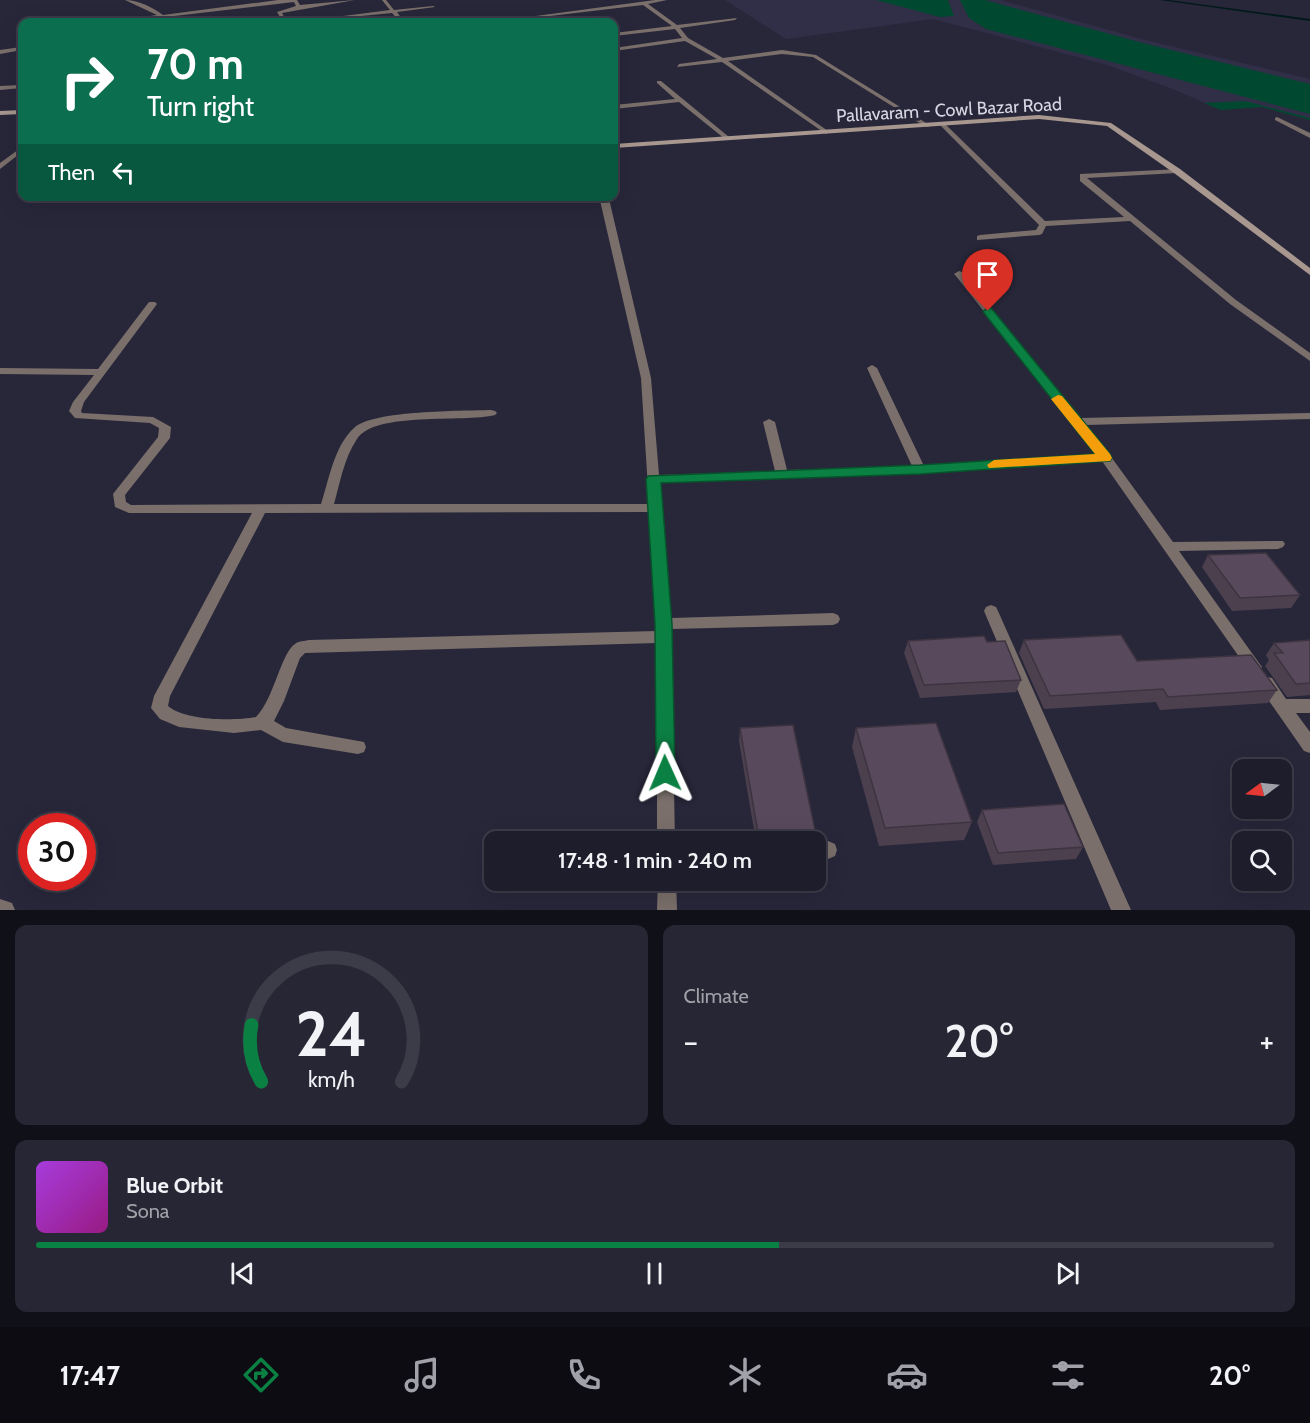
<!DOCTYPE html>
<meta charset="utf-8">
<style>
body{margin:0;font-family:Cabin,sans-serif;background:#262634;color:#f1f3f6;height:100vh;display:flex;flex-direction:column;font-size:22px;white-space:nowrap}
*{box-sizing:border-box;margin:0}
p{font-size:20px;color:#a1a2a9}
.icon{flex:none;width:33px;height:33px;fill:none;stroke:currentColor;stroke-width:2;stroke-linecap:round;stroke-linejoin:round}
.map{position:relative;height:910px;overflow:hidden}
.sheet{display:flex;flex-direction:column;gap:15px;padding:15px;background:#101018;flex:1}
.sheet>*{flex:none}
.banner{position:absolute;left:18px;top:18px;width:600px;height:183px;border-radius:12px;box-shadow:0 6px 24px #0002,0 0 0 2px #3c3b48;background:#0b6e4f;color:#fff;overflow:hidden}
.needle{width:39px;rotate:255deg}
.controls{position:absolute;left:1232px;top:759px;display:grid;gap:12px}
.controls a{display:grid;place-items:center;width:60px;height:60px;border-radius:12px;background:#1e1d2c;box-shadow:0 6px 24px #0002,0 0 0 2px #3c3b48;font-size:30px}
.speed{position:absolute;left:18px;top:813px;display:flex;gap:12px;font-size:30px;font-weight:700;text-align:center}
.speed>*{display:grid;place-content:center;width:78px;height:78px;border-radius:50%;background:#1e1d2c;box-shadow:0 6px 24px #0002,0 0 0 2px #3c3b48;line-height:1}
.speed .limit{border:9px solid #d22;background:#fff;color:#111}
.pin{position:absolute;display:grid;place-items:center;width:51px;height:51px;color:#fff;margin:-62px -26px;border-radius:50% 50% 50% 0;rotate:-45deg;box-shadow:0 0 6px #0007}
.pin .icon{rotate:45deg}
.me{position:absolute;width:66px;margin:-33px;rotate:359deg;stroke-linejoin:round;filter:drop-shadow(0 0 4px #0008)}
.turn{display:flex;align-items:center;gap:21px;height:126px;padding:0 30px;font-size:27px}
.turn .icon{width:78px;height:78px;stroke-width:2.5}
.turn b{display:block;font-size:42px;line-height:51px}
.then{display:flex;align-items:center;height:57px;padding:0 30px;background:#0003;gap:12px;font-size:22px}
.big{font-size:45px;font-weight:600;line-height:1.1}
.sheet .widget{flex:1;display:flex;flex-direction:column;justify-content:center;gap:9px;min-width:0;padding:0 21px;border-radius:12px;background:#262634}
.sheet .dial{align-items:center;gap:0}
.dial svg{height:156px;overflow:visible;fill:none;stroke:#3c3b48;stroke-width:7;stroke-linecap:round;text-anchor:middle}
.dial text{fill:#f1f3f6;stroke:none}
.song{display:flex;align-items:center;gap:18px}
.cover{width:72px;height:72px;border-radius:9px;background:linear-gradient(135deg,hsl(280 70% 55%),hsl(310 70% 35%))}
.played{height:6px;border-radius:3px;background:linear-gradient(90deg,#0b8043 60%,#3c3b48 60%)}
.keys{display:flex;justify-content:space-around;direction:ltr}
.heat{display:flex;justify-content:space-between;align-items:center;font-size:33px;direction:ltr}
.sheet .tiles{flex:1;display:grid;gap:15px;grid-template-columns:1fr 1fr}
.widget:last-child{grid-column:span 2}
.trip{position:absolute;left:484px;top:831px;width:342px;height:60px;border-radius:12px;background:#1e1d2c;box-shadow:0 6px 24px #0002,0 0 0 2px #3c3b48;font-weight:600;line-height:60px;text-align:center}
.dock{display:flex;height:96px;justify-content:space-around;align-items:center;background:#0c0c12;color:#a1a2a9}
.dock .icon{width:42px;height:42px}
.dock .current{color:#0b8043}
.dock b{font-size:27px;color:#f1f3f6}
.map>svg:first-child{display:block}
.built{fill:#312f48}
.green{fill:#004830}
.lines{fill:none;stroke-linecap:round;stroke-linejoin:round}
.stream{fill:#00191a;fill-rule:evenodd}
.street{fill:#7a6f6a;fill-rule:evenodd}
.secondary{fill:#a7978e;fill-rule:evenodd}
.wall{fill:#4c404f}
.building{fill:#584a5c;stroke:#3e3440;stroke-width:1.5}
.route{fill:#0b8043;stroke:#07532c;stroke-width:1.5}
.slow{fill:#f59e0b}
.labels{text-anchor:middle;stroke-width:6;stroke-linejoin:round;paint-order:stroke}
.far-street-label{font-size:18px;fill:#d7d7e4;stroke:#28273a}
</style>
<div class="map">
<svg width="1310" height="910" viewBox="0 0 1310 910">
<rect width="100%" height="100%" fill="#28273a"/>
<path class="built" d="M 725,0 L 1000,0 L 1149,41 L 1310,79 L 1310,120 L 1262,107 L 1221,110 L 1173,89 L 1104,64 L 933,19 L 786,39 Z"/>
<path class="green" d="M 876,0 L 948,0 L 954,16 L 940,17 Z
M 960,0 L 985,0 L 1143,43 L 1310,84 L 1310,114 L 986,29 L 969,18 Z
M 1245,101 L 1310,118 L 1310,120 L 1262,107 L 1221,110 L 1204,103 Z"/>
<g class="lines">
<path class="stream" d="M 1160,0 L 1169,0 L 1310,19 L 1310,21 Z"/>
<path class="street" d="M 125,0 C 138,0 152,7 163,15 L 278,0 L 297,0 L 300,5 L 355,0 L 282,13 L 287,22 L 283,22 L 277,12 L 296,6 L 294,2 L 166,17 L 172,22 L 167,22 L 161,18 L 115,22 L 117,21 L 157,15 Z
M 382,0 L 386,0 L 394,10 L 433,6 L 435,7 L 397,12 L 404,22 L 400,22 L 392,13 L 330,19 L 328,18 L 390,10 Z
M 655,0 L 667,0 L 648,4 L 677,25 L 737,18 L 735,20 L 680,28 L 688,38 L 723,58 L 782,50 L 816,55 L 931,126 L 926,127 L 813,57 L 782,54 L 728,61 L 828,131 L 829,132 L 826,134 L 722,62 L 677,67 L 679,64 L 717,59 L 685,41 L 614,51 L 614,48 L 682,38 L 675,29 L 614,36 L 614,33 L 672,26 L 643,5 L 500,22 L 498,21 Z
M 21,47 L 22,50 L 0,54 L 0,50 Z
M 657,81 L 661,81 L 729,137 L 729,139 L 725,139 L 679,102 L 614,109 L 614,105 L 675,99 L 657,83 Z
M 21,85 L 22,88 L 0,90 L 0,86 Z
M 1277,117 L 1310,133 L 1310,138 L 1275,120 L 1275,118 Z
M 941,124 L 945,124 L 1045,221 L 1124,217 L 1080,181 L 1080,174 L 1180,169 L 1180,173 L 1177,173 L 1087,178 L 1236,300 L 1310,353 L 1310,361 L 1230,304 L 1130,221 L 1046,226 L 1042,234 L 1039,235 L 977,240 L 977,236 L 980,235 L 1036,230 L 1039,225 L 941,126 Z
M 22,147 L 22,152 L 0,169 L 0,163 Z
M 373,196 L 381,196 L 381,198 L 377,200 Z
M 599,196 L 607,196 L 610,203 L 651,378 L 659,475 L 775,471 L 763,422 L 769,419 L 775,422 L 787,470 L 912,466 L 867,368 L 872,365 L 877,368 L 924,466 L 1096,454 L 956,276 L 954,274 L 959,271 L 962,272 L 1080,418 L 1310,413 L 1310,419 L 1086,425 L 1109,454 L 1173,542 L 1283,541 L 1285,544 L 1283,547 L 1278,549 L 1179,551 L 1259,663 L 1262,667 L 1259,671 L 1254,673 L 1249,671 L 1102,461 L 920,474 L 660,483 L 671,618 L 833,613 L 838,615 L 840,619 L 838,623 L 833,625 L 671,629 L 675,842 L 657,842 L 657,643 L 305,653 L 300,658 L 284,701 L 274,721 L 286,728 L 364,742 L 366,747 L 364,752 L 358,754 L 283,742 L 261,730 L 234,733 L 179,727 L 160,719 L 151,708 L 154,696 L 252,513 L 129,513 L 115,507 L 113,494 L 158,437 L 159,428 L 150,423 L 75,418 L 69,411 L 73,402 L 94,375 L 0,374 L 0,368 L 98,369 L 149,302 L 155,302 L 157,304 L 84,402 L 81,411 L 82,413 L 153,417 L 171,427 L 170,438 L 125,495 L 126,502 L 131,505 L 321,504 C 329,480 334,446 354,428 C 373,410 462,411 491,410 L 495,411 L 497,413 L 495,415 C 463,423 375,411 357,439 C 344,458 340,483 334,504 L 649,504 L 641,378 ZM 649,512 L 657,631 L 309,640 C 305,641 298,641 295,644 C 281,653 274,699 256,717 C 233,721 186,721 168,706 L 170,696 L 265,513 Z
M 991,605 L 996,607 L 998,611 L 1131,910 L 1111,910 L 984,611 L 986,607 Z
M 1266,677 L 1272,678 L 1286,699 L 1310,699 L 1310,713 L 1296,713 L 1310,732 L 1310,753 L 1304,751 L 1260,688 L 1258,683 L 1260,678 Z
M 828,841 L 835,844 L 837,850 L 835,856 L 828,859 L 816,859 L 815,842 Z
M 658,880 L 676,880 L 677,910 L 657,910 Z
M 0,899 L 12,903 L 15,910 L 0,910 Z"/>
<path class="secondary" d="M 22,110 L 22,114 L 0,115 L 0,111 Z
M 1039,115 L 1111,123 L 1180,169 L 1310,268 L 1310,275 L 1174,173 L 1107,126 L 1039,119 L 614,148 L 614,144 Z"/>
</g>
<path class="wall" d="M 1208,555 L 1300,595 L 1291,608 L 1232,611 L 1202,567 Z
M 1024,640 L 1137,661 L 1277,690 L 1268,703 L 1160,710 L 1156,702 L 1044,709 L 1019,653 Z
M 1310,640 L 1310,695 L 1287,697 L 1265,666 L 1269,660 L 1266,655 L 1274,643 Z
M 908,641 L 987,642 L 1021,680 L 1016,692 L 920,698 L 904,653 Z
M 740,728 L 815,830 L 813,842 L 756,842 L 739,741 Z
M 856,728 L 972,822 L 964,840 L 879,846 L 852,747 Z
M 982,810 L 1083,847 L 1076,859 L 993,865 L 977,822 Z"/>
<path class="building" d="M 1266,553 L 1300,595 L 1240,598 L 1208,555 Z
M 1121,635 L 1137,661 L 1251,655 L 1277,690 L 1168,697 L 1163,689 L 1050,696 L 1024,640 Z
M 984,636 L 987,642 L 1005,641 L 1021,680 L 924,685 L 908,641 Z
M 1310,640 L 1310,683 L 1296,684 L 1274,653 L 1283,653 L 1274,643 Z
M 936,723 L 972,822 L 885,828 L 856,728 Z
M 793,725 L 815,830 L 758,833 L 740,728 Z
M 1064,804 L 1083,847 L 998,853 L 982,810 Z"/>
<path class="route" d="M 988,308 L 992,309 L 1110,454 L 1112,458 L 1110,461 L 920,474 L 661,483 L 672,624 L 675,773 L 672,780 L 665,782 L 658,780 L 656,773 L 655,624 L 646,479 L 648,476 L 920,465 L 1095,454 L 984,313 L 983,311 Z"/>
<path class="slow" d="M 1058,395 L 1062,396 L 1110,454 L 1112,458 L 1110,461 L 989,468 L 987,465 L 994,460 L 1095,454 L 1051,399 Z"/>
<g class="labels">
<g class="far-street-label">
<text transform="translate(949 110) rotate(-3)" y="6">Pallavaram - Cowl Bazar Road</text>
</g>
</g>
</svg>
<div class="controls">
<a><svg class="needle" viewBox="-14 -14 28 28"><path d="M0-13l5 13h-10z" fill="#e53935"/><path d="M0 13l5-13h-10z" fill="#a1a2a9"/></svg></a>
<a><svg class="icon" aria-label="search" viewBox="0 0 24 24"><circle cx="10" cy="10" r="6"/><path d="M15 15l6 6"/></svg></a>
</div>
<div class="speed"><div class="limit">30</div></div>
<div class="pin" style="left:988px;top:311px;background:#d93025"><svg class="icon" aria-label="arrive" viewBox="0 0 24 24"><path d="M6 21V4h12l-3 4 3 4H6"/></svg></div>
<svg class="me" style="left:665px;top:773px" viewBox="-20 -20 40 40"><path d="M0-17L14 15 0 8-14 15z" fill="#0b8043" stroke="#fff" stroke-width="4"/></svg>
<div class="trip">17:48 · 1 min · 240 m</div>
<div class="banner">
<div class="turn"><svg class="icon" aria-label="right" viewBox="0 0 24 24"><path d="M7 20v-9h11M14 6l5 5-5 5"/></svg><div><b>70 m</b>Turn right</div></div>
<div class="then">Then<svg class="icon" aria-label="left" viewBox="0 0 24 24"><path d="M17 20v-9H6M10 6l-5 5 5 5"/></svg></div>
</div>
</div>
<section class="sheet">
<div class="tiles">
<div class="widget dial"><svg viewBox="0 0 100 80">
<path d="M14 69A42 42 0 1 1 86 69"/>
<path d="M14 69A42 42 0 0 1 9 40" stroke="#0b8043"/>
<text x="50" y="56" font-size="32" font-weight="700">24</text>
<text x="50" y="72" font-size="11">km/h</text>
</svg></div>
<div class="widget"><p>Climate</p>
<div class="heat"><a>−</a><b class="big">20°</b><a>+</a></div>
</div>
<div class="widget">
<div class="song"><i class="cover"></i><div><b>Blue Orbit</b><p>Sona</p></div></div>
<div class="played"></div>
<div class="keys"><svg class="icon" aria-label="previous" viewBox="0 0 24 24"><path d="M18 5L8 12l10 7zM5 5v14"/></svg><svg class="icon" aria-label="pause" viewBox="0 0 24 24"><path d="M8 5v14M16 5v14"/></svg><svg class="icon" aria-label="next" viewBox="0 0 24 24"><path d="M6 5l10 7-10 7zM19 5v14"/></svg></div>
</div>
</div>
</section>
<nav class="dock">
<b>17:47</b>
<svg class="icon current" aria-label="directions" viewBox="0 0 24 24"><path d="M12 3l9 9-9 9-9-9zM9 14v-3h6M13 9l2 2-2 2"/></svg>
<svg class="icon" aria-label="music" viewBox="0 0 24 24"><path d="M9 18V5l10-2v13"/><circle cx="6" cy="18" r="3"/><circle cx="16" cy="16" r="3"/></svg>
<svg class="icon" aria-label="phone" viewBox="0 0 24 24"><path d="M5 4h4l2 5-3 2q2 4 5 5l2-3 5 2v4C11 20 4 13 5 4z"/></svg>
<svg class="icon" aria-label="climate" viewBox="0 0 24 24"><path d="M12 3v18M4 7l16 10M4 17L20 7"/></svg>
<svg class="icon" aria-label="car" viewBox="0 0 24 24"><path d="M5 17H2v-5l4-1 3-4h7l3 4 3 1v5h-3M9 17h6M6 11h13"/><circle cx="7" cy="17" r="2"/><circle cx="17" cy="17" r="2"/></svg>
<svg class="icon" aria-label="filters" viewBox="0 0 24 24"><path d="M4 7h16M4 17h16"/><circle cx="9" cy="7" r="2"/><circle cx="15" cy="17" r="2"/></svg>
<b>20°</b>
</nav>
